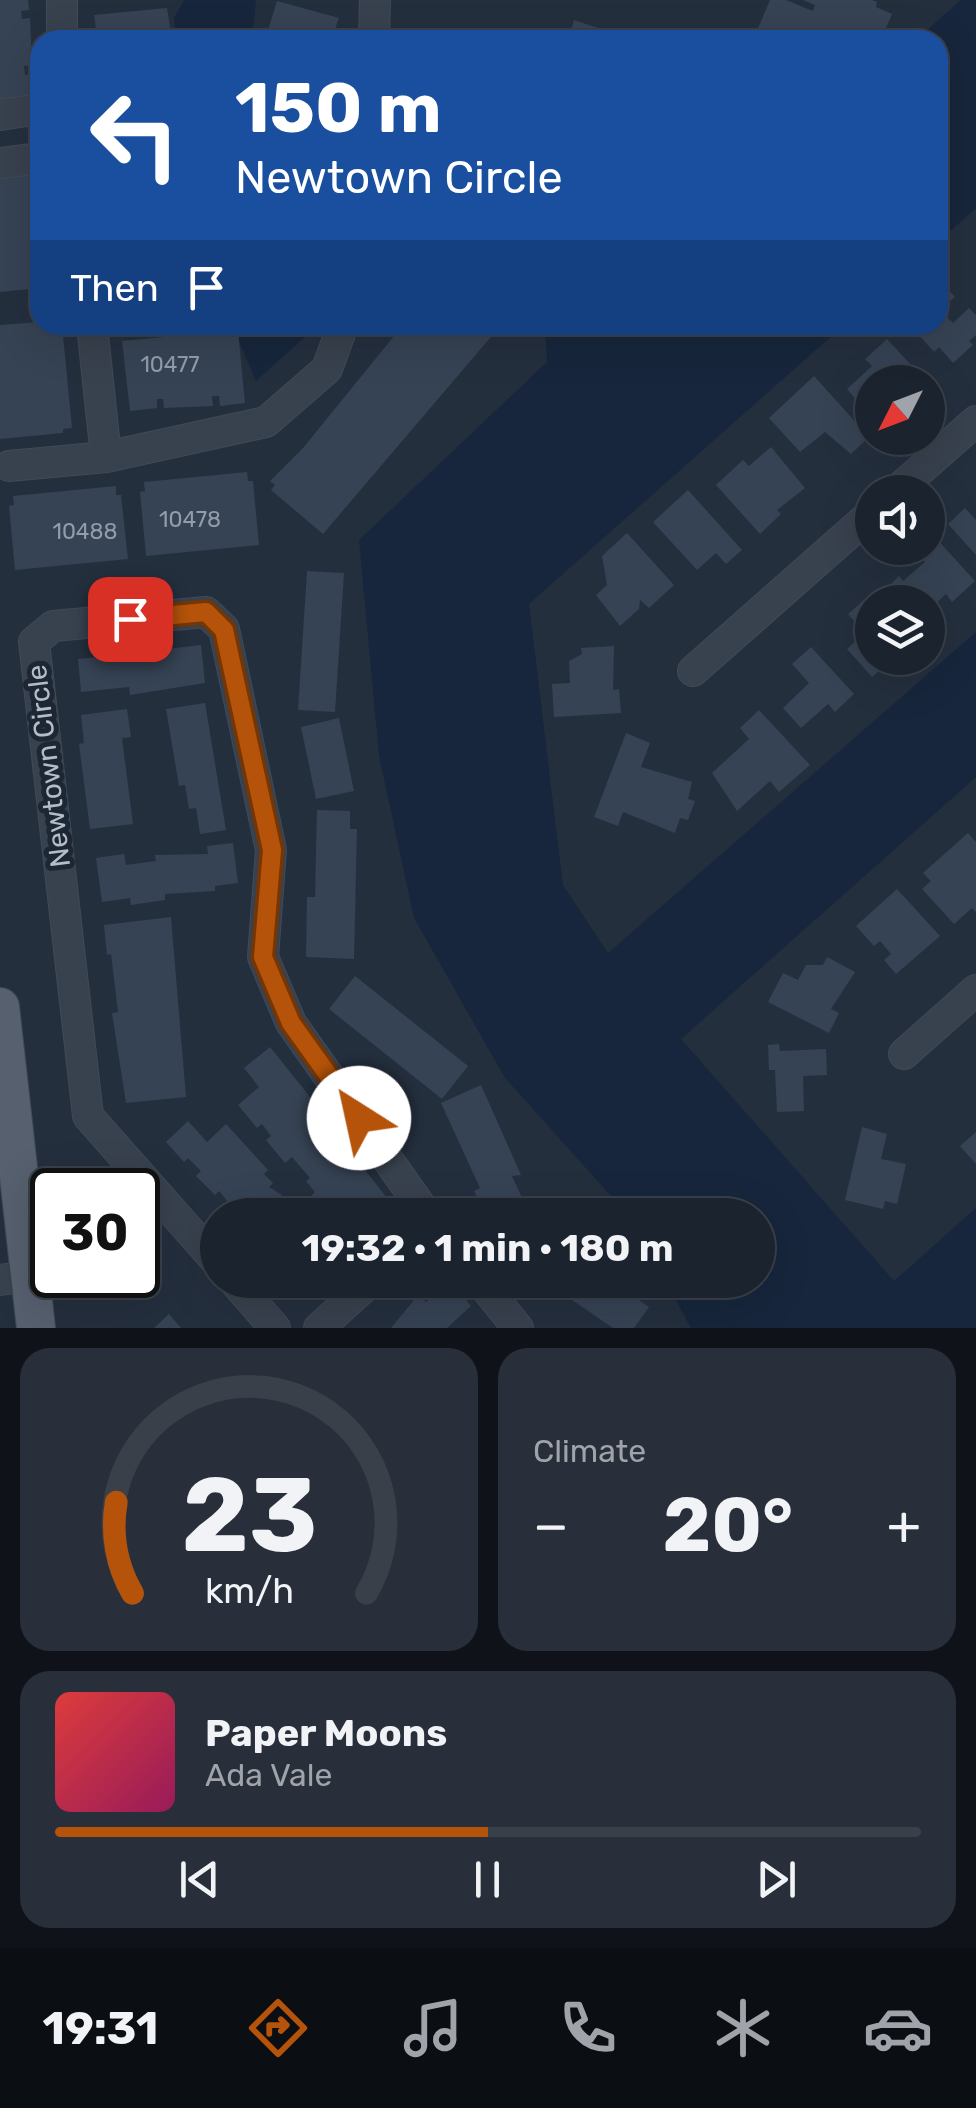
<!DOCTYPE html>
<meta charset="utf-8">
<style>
body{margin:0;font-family:Rubik,sans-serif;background:#282f3a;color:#f1f3f6;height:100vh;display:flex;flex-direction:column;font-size:38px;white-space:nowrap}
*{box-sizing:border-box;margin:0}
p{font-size:32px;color:#a0a4aa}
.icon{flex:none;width:55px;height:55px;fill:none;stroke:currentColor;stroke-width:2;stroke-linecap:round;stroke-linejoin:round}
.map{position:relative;height:1328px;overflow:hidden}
.drawer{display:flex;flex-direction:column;gap:20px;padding:20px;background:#0f1319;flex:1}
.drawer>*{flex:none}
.guide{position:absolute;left:30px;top:30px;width:918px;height:305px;border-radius:30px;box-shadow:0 10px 40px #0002,0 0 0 2px #39404a;background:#1a4fa0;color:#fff;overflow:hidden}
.needle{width:65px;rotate:228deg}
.tools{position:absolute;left:855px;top:365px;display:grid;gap:20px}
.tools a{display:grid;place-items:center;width:90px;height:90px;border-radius:50%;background:#1b232e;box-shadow:0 10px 40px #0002,0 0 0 2px #39404a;font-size:50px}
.speed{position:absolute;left:30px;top:1168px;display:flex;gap:20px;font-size:50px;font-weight:700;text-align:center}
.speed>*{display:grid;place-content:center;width:130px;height:130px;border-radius:50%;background:#1b232e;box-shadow:0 10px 40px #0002,0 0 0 2px #39404a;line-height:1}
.speed .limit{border:5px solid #111;border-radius:15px;background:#fff;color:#111}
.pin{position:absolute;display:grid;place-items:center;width:85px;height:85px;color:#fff;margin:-42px;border-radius:20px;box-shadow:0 5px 15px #0006}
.me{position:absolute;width:110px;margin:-55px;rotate:325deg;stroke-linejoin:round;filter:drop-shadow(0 0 8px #0008)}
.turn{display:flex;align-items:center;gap:35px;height:210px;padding:0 40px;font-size:45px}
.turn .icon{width:130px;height:130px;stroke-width:2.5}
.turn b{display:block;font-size:70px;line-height:85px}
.then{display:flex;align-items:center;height:95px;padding:0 40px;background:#0003;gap:20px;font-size:38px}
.big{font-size:75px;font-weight:700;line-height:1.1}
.drawer .card{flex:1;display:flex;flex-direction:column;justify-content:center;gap:15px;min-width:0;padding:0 35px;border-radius:30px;background:#282f3a}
.drawer .dial{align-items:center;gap:0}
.dial svg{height:260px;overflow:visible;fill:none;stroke:#39404a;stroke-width:7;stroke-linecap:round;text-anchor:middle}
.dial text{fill:#f1f3f6;stroke:none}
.song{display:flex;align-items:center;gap:30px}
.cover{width:120px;height:120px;border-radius:15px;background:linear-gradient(135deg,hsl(0 70% 55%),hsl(330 70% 35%))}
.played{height:10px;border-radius:5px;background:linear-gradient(90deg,#b45309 50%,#39404a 50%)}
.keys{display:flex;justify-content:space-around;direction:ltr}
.heat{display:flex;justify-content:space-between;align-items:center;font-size:55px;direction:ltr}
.drawer .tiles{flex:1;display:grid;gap:20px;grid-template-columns:1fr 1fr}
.card:last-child{grid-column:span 2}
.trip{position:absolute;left:200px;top:1198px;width:575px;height:100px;border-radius:50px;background:#1b232e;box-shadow:0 10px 40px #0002,0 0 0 2px #39404a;font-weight:700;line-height:100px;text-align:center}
.tabs{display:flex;height:160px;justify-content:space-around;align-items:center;background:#0b0e12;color:#a0a4aa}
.tabs .icon{width:70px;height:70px}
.tabs .current{color:#b45309}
.tabs b{font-size:45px;color:#f1f3f6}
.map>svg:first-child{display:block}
.water{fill:#17263c}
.building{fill:#364354}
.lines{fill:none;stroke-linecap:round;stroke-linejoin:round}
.minor-casing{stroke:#414a57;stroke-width:32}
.major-casing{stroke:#414a57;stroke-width:40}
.minor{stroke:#38414e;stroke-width:30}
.major{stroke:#56606e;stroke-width:38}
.route-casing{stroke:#753606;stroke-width:25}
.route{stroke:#b45309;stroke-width:18}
.labels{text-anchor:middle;stroke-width:10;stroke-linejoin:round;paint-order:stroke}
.number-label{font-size:22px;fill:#929caa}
.street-label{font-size:28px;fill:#b4bcc9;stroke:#1d2633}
</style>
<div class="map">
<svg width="976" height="1328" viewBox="0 0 976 1328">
<rect width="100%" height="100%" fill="#242f3e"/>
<path class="water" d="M 184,0 L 256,0 L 252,40 L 176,40 L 174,18 Z
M 961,0 L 976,0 L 976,208 L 938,242 L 938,40 L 916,40 Z
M 232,325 L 306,325 L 305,337 L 256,381 Z
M 545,325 L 844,325 L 529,604 L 563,885 L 608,953 L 976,632 L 976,777 L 681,1039 L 894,1281 L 976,1208 L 976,1328 L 691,1328 L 665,1280 L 758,1280 L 758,1215 L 628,1215 L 505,1078 L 414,918 L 379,756 L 359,540 L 547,362 Z"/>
<path class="building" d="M 0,0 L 28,0 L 29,10 L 21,11 L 22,19 L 30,18 L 32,65 L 24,66 L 25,75 L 33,74 L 35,98 L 0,101 Z
M 770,0 L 786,0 L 813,11 L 815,5 L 803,0 L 872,0 L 877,2 L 876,7 L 892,14 L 881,40 L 836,36 L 834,40 L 772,40 L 756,33 Z
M 277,1 L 339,18 L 335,29 L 344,32 L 342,40 L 265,40 Z
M 167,8 L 172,40 L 97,36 L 94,15 Z
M 574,20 L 601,29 L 597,40 L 568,40 Z
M 34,174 L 40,179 L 40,288 L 0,292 L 0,178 Z
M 940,280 L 955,297 L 940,310 L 953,323 L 969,308 L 976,315 L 976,335 L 969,341 L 973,345 L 953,363 L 939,347 L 934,352 L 910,325 L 938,325 Z
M 40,322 L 62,325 L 72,428 L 63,429 L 63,433 L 0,439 L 0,325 Z
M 403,325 L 501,325 L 323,534 L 271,490 L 275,485 L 270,481 L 303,448 Z
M 238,330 L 245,403 L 220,406 L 219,396 L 212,396 L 213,406 L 164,408 L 163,399 L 157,399 L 157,408 L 130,411 L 122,341 Z
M 887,339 L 927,382 L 872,382 L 872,418 L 847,389 L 872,366 L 865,359 Z
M 814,376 L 869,437 L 851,454 L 825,432 L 800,452 L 769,418 Z
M 771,447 L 805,488 L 777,510 L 781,514 L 760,534 L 716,485 L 743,460 L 749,466 Z
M 247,472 L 248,481 L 253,481 L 259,545 L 146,556 L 140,492 L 145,491 L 144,482 Z
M 116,486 L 116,495 L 121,495 L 128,559 L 15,570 L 9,506 L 14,505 L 13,496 Z
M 688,490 L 742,550 L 726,564 L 716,553 L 697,570 L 653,522 Z
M 965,508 L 976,520 L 976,555 L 948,524 Z
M 627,533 L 674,585 L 649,608 L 640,600 L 639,609 L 620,626 L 596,595 L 607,585 L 602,556 Z
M 934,536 L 975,581 L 952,602 L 946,594 L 928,611 L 928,602 L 907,602 L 891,584 L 899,576 L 903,581 L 925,562 L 916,552 L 928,548 Z
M 307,571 L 344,573 L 335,712 L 298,710 Z
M 872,593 L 881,602 L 872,602 L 872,658 L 894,658 L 872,677 L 847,649 L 865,633 L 848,614 Z
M 201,645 L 205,683 L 130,695 L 129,687 L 81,692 L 78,659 L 100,657 L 99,649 L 124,647 L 124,654 Z
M 614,646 L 613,690 L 619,689 L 621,713 L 554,717 L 552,684 L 570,683 L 569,661 L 582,654 L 581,648 Z
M 811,647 L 854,694 L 835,712 L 828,704 L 801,728 L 783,708 L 809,683 L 792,664 Z
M 205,703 L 226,830 L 200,834 L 196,808 L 189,809 L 185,785 L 179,786 L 166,709 Z
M 127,709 L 131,737 L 122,738 L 133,824 L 90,829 L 79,744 L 84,743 L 81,715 Z
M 759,710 L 810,765 L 779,792 L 770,781 L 737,811 L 712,773 L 749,739 L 740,728 Z
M 339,718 L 354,791 L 316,799 L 301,727 Z
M 626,733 L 650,743 L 641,767 L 692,782 L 688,799 L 695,801 L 688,820 L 680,818 L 675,833 L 623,812 L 618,826 L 594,817 Z
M 317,810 L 350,811 L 350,829 L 357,829 L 354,959 L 306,957 L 307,897 L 315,897 Z
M 968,833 L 976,842 L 976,912 L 972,908 L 954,924 L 922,889 L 931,881 L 923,873 Z
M 233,843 L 238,883 L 215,886 L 215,891 L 165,894 L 165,900 L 131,905 L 130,898 L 102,902 L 96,858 L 124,854 L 126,865 L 156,861 L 155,855 L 208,854 L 207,846 Z
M 897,889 L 940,936 L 896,974 L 884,960 L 891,954 L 880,941 L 874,946 L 856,926 Z
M 171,917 L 186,1097 L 126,1103 L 112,1013 L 118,1012 L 111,954 L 107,955 L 104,925 Z
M 827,957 L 855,972 L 831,1009 L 839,1013 L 829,1033 L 768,1002 L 783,973 L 798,980 L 806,965 L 823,965 Z
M 355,976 L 468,1066 L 442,1099 L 329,1009 Z
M 779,1044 L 780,1051 L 826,1049 L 827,1075 L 803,1076 L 804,1111 L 777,1112 L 775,1070 L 769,1070 L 768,1045 Z
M 270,1047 L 315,1103 L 311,1107 L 318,1115 L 321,1112 L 330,1124 L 336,1119 L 357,1144 L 353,1147 L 362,1159 L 358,1161 L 394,1207 L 384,1215 L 333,1215 L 326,1206 L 321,1210 L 310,1197 L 315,1192 L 306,1181 L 310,1178 L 292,1157 L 285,1163 L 266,1140 L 271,1136 L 262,1124 L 257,1128 L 238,1105 L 259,1087 L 244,1068 Z
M 481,1085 L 521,1175 L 512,1176 L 530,1215 L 485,1215 L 474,1191 L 480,1188 L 441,1103 Z
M 188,1121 L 207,1142 L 226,1124 L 268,1170 L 264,1174 L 273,1183 L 269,1187 L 282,1195 L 279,1198 L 288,1208 L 294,1202 L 300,1214 L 304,1209 L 309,1215 L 229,1215 L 223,1209 L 229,1203 L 219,1191 L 215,1195 L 196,1176 L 201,1171 L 188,1158 L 184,1162 L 166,1142 Z
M 862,1127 L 887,1134 L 881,1159 L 906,1164 L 897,1204 L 885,1201 L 883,1209 L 845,1200 Z
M 976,1132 L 976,1164 L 960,1146 Z
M 284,1280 L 318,1280 L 300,1297 Z
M 543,1280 L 610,1280 L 649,1307 L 634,1328 L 613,1328 Z
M 451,1281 L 471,1306 L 447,1328 L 391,1328 L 419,1294 L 426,1302 Z
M 169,1314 L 181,1328 L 154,1328 Z"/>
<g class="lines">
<g class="minor-casing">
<path id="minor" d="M 62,40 L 62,0
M 374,40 L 375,0
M 0,115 L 40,109
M 0,163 L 40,158
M 92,325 L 106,457
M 9,466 L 106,457 L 266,422 L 327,369 L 343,325
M 895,492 L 976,421
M 693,671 L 872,513
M 904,1054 L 976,990
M 218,1263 L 88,1116 L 34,642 L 53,626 L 206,612 L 224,629 L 271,850 L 263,957 L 291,1023 L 427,1215
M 0,1280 L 30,1276
M 233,1280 L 275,1328
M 479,1280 L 518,1328
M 319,1328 L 372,1280"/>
</g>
<g class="major-casing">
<path id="major" d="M 0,1007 L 36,1328"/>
</g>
<use href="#minor" class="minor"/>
<use href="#major" class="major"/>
</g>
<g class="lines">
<g class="route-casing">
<path id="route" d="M 130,619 L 206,612 L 224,630 L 272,850 L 263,957 L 291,1023 L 359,1118"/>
</g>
<use href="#route" class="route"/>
</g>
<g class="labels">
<g class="number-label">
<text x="170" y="372">10477</text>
<text x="190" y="527">10478</text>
<text x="85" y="539">10488</text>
</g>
<g class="street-label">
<text transform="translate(48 766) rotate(-97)" y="10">Newtown Circle</text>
</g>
</g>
</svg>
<div class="tools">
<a><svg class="needle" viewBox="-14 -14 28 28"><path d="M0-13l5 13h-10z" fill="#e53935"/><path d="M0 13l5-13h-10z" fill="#a0a4aa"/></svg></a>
<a><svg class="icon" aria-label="sound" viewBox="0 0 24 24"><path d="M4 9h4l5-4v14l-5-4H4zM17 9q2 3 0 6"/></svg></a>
<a><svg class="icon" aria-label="layers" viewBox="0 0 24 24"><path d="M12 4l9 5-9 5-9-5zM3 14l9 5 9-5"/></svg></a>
</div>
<div class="speed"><div class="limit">30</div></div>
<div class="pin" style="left:130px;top:619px;background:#d93025"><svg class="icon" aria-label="arrive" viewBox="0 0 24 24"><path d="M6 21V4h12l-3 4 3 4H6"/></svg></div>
<svg class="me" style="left:359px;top:1118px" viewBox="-20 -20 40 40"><circle r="19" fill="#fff"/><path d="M0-13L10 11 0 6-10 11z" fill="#b45309"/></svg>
<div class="trip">19:32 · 1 min · 180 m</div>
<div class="guide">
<div class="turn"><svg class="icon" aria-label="left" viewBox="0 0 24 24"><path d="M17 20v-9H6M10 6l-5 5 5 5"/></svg><div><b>150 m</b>Newtown Circle</div></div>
<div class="then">Then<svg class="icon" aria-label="arrive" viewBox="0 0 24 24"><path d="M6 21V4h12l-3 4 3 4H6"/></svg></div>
</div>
</div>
<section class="drawer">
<div class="tiles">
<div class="card dial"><svg viewBox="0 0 100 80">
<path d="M14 69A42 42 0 1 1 86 69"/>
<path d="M14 69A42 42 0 0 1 9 41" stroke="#b45309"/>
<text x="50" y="56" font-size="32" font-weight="700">23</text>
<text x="50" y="72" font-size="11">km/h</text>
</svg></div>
<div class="card"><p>Climate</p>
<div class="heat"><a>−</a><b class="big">20°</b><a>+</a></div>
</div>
<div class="card">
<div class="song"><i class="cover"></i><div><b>Paper Moons</b><p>Ada Vale</p></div></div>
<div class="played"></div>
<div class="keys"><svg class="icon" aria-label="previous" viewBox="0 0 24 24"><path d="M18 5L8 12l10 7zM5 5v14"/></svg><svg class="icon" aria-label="pause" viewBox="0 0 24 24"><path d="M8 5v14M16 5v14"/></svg><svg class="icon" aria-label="next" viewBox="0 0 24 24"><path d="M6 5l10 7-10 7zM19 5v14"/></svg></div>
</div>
</div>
</section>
<nav class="tabs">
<b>19:31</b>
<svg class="icon current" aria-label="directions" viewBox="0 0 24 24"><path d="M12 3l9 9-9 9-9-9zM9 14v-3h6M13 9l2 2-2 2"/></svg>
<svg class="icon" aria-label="music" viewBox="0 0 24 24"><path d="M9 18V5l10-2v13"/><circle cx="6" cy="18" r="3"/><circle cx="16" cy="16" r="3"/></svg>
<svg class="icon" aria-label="phone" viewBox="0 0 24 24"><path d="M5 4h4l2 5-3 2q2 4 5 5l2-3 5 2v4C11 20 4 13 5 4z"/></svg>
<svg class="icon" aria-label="climate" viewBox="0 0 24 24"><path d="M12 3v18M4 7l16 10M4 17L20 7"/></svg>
<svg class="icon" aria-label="car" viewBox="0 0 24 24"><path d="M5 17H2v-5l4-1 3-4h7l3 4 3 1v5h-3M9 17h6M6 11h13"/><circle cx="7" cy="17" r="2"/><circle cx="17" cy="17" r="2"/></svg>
</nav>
